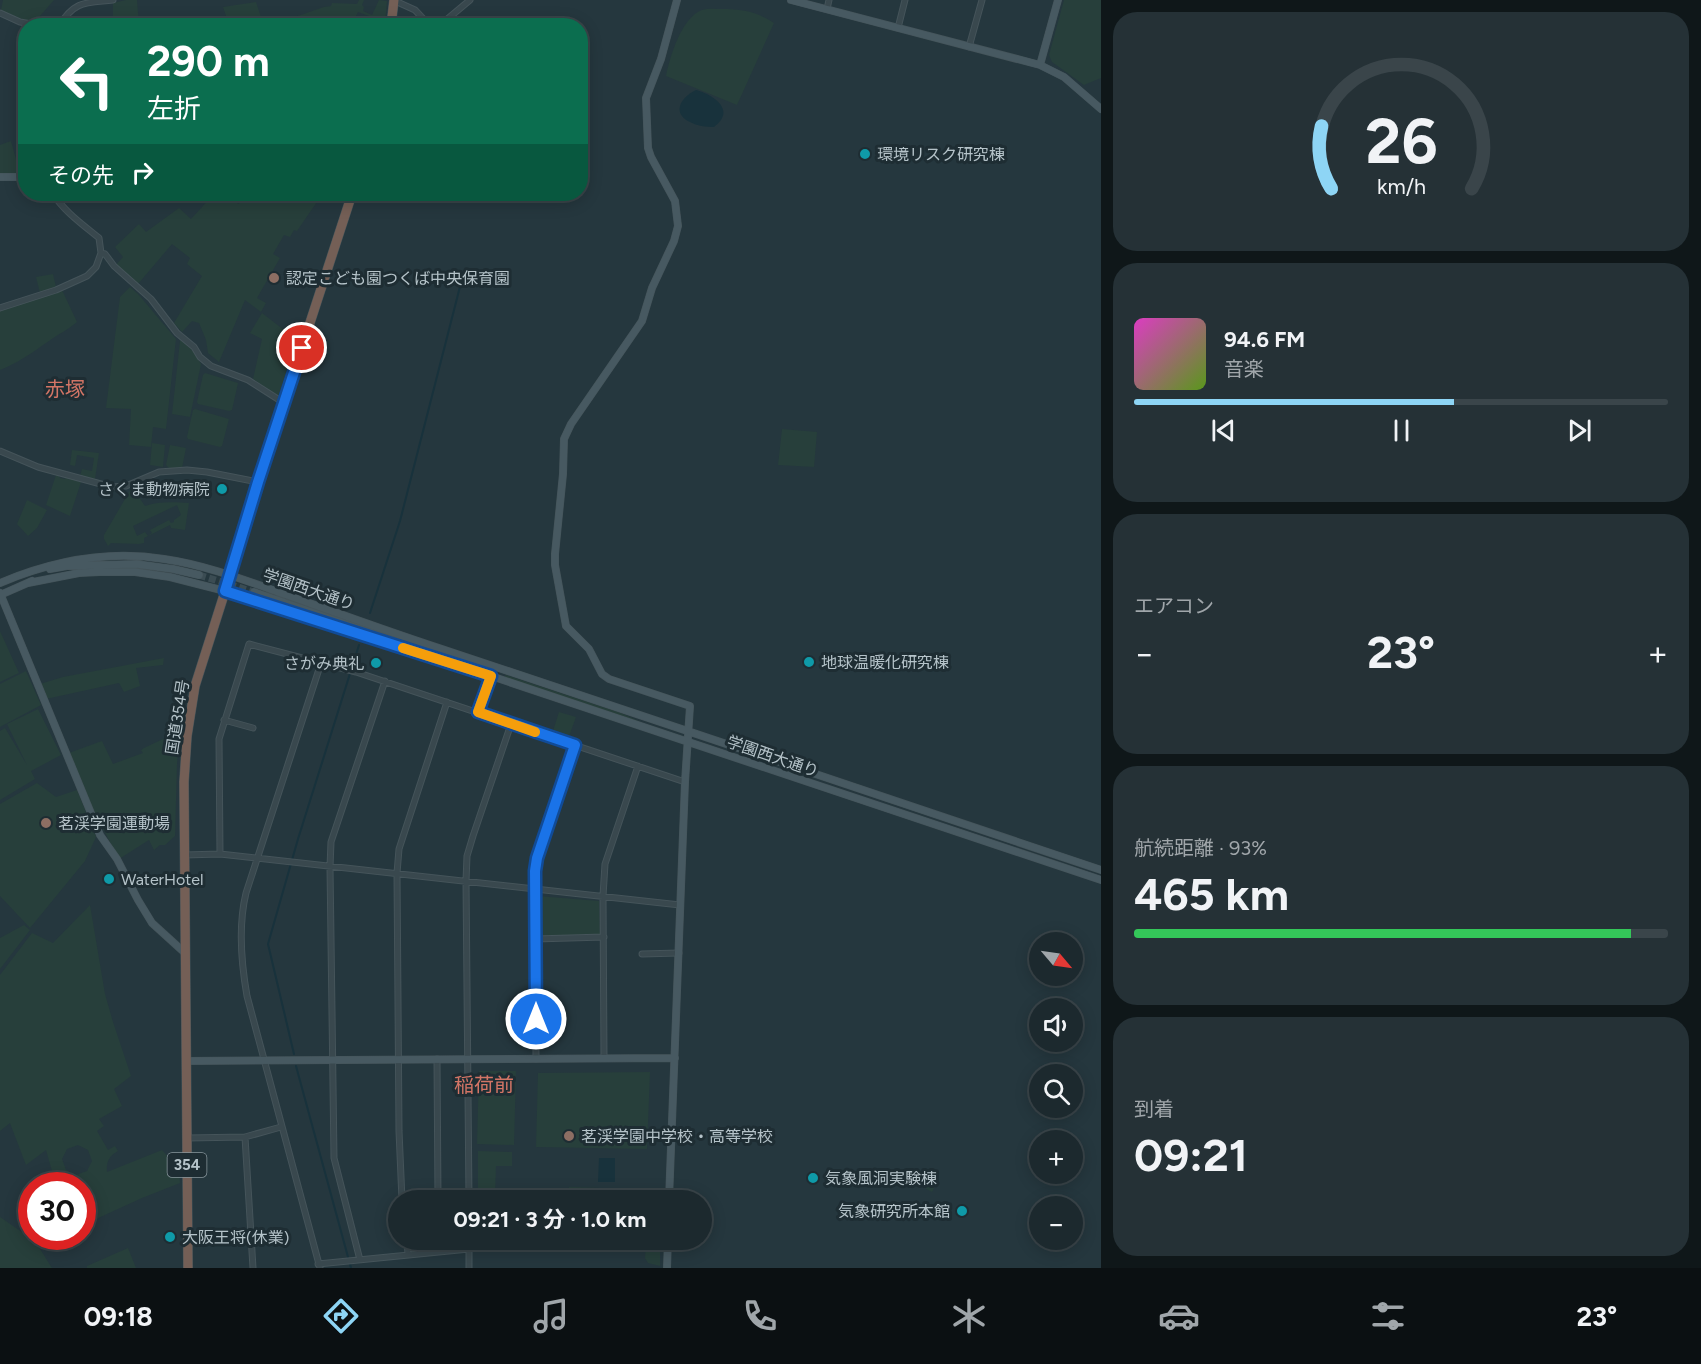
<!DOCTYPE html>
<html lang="ja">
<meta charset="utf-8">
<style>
body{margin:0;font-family:Figtree,"Noto Sans JP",sans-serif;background:#253136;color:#f1f3f6;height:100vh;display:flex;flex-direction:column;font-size:22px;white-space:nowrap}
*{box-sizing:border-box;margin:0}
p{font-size:20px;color:#a0a6aa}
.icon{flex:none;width:33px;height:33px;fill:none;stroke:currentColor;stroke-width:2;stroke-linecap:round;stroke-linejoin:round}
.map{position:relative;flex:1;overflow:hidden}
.details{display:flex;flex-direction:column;gap:12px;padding:12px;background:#0f1719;width:600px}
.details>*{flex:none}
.guide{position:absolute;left:18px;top:18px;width:570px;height:183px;border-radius:24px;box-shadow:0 3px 15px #0003,0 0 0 2px #3a454a;background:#0b6e4f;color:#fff;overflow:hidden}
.needle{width:39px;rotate:119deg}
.tools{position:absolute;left:1029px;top:932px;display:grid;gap:12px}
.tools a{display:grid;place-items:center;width:54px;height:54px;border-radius:50%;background:#1c292e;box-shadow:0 3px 15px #0003,0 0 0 2px #3a454a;font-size:30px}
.speed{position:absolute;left:18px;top:1172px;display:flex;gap:12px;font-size:30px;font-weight:700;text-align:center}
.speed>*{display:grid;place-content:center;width:78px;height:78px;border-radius:50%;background:#1c292e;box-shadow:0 3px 15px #0003,0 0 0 2px #3a454a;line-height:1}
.speed .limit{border:9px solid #d22;background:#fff;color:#111}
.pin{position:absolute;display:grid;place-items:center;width:51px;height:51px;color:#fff;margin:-26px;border:3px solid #fff;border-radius:50%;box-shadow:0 2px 6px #0007}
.me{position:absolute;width:66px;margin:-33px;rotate:0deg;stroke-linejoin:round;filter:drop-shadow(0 0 4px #0008)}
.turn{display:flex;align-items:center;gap:21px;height:126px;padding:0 30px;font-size:27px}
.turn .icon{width:78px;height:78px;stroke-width:2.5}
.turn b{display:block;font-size:42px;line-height:51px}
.then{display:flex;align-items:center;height:57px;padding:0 30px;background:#0003;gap:12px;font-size:22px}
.big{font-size:45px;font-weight:700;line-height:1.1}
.details .card{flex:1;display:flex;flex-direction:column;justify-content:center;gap:9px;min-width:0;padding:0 21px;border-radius:24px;background:#253136}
.details .dial{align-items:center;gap:0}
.dial svg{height:156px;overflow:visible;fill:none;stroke:#3a454a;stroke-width:7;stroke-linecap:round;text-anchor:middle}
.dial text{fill:#f1f3f6;stroke:none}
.song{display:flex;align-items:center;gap:18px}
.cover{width:72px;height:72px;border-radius:9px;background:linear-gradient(135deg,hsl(310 70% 55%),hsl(90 70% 35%))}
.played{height:6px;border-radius:3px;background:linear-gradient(90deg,#8ed5f5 60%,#3a454a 60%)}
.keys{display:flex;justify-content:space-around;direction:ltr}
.heat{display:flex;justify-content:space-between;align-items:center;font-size:33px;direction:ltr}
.charge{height:9px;border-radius:4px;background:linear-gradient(90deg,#34c759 93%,#3a454a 0)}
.trip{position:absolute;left:388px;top:1190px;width:324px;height:60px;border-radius:30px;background:#1c292e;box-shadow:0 3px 15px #0003,0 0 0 2px #3a454a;font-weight:700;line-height:60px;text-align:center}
.tabs{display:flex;height:96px;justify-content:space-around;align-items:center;background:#0b1012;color:#a0a6aa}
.tabs .icon{width:42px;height:42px}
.tabs .active{color:#8ed5f5}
.tabs b{font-size:27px;color:#f1f3f6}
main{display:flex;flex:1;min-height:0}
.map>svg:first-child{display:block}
.green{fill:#273f3b;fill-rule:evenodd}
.water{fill:#18323c}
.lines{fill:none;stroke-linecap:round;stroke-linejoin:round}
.stream{stroke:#18323c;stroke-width:2}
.secondary-tunnel{stroke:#3b4c53;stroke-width:7;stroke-dasharray:7 3.5;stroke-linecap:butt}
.street-casing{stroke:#45545a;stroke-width:7}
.secondary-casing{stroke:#45545a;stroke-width:8}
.highway-casing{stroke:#445359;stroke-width:10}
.street{stroke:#39484e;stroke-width:5}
.secondary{stroke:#475961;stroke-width:7}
.highway{stroke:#745f56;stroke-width:9}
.route-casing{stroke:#114b97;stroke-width:15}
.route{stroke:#1a73e8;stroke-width:10}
.slow{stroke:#f59e0b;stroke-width:10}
.culture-dot{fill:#0f9aa8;stroke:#1e2d33;stroke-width:2}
.education-dot{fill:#8d6e63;stroke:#1e2d33;stroke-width:2}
.labels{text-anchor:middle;stroke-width:6;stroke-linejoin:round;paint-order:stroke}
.shield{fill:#1e2d33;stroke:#88969c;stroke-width:1.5}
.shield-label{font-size:15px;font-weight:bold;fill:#b5c3c9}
.poi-label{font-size:16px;fill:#b5c3c9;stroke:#1e2d33;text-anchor:start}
.street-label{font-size:16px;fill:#b5c3c9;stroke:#1e2d33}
.quarter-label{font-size:20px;fill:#d37566;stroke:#1e2d33}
</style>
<main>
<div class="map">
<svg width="1101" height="1268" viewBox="0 0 1101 1268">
<rect width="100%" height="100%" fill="#25373e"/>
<path class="green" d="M 3,0 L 54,0 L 34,23 L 19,18 L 1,10 Z
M 126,0 L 137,0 L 139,25 L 113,25 L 113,3 Z
M 359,0 L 364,0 L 362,5 L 364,7 L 363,11 L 372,15 L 379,0 L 387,1 L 385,25 L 382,25 L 382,23 C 377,22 373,26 368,25 L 365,22 L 369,16 L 358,12 L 355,18 L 363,22 L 363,25 L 294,25 L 289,19 L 324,7 L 331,6 L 332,3 L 357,4 Z
M 1064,0 L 1101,0 L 1101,78 L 1084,85 L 1052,62 L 1049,55 Z
M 256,2 L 261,17 L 267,25 L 229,25 L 223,7 Z
M 722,9 C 743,9 757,12 774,23 L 737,105 L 666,76 C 670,57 681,18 702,10 C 708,8 716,9 722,9 Z
M 11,141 L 17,163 L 21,162 L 23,174 L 0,173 L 0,145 Z
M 214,194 L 229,194 L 238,204 L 249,194 L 327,194 L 323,197 L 321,196 L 297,231 L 294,230 L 290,237 L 284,235 L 273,254 L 280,258 L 257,298 L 266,303 L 261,312 L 245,300 L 219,362 L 208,353 L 206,340 L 199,323 L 192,321 L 182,332 L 174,323 L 202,276 L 187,264 L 190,258 L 172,244 L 138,284 L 116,265 L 123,257 L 115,247 L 139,224 L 146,232 L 179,208 L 191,219 Z
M 53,274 L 56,287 L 40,293 L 36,277 Z
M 130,287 L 138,294 L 176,339 L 166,429 L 153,427 L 151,447 L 129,445 L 131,409 L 106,408 L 120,297 Z
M 62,290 L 77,322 C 68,330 58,334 49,341 C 33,352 18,363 0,370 L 0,311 Z
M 262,313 L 297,340 L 278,397 L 253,379 L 262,339 L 250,333 Z
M 181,340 L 193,351 L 201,364 L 190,417 L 172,414 L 180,341 Z
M 205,373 L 238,383 L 232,410 L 229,411 L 198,404 L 197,402 L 203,375 Z
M 195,409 L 229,419 L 222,446 L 220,447 L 188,439 L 187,437 L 193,410 Z
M 782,429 L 817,432 L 814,467 L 778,465 Z
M 152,443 L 165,445 L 163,467 L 150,465 Z
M 170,445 L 186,448 L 182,468 L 169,468 L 166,465 Z
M 72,450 L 99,453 L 95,479 L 80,476 L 82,469 L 92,471 L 94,458 L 77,455 L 75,466 L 70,465 Z
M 56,475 L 59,476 L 60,478 L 65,479 L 66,477 L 81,482 L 70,516 L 46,505 Z
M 132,487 L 145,506 C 158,501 175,502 189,503 L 185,530 L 171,528 L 170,525 L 144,538 L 144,543 L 139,544 L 111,543 L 108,546 L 104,539 L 104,535 ZM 177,505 L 181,515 L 174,520 L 174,522 L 171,523 L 169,520 L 150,530 L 152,533 L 148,536 L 145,532 L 137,536 L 133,526 Z
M 27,500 L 47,510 L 37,528 L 28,536 L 17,524 Z
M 0,631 L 19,673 L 0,682 Z
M 164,658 L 163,665 L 136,668 L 140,686 L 124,692 L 119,683 L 46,699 L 40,684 L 63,677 Z
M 26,671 L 41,705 L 0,727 L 0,684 Z
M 506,675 L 621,713 L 643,723 L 504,677 Z
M 38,709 L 61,755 L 31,771 L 35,779 L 0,800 L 0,731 L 5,728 L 27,765 L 7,724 Z
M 559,712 L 576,717 L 568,739 L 552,734 Z
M 180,731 L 177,764 L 175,836 L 165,845 L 160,845 L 154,850 L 149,840 L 119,859 L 92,808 L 69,753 L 102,741 L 113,764 L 143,753 L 141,750 L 144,748 Z
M 37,783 L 56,797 L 77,790 L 96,837 L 85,861 L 30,928 L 0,896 L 0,804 Z
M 537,896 L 599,901 L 600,935 L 539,935 Z
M 90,905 L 105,994 L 113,1022 L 131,1076 L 114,1089 L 122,1106 L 99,1119 L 104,1126 L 97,1131 L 108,1150 L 115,1146 L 118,1151 C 109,1156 106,1162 107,1172 L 162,1150 L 179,1169 L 180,1183 L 142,1198 L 83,1225 L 82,1185 L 56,1185 L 46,1150 L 26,1165 L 10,1123 L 0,1131 L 0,975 L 32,933 L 53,943 ZM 78,1145 L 88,1150 L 92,1161 L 87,1171 L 76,1175 L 66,1170 L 62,1159 L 67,1149 Z
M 24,925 L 30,930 L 0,969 L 0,938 Z
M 479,1071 L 516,1071 L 514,1145 L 477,1144 Z
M 650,1072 L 647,1149 L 536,1147 L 538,1073 Z
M 478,1151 L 512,1152 L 512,1166 L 496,1166 L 495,1196 L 478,1196 Z
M 915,1170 L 937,1182 L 932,1192 L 909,1179 Z
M 569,1187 L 599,1188 L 598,1195 L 602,1195 L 602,1200 L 568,1200 Z
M 0,1217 L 35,1241 L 52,1268 L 0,1268 Z
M 651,1240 L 660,1240 L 660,1266 L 648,1263 L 645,1258 L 646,1244 Z
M 128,1248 L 136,1268 L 87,1268 L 87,1266 Z"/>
<path class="water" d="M 696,90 C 708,93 731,105 721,120 C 719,123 716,125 714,127 C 706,127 697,126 690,122 C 671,113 681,97 696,90 Z
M 599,1158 L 615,1158 L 615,1182 L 598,1182 Z"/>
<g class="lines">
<path class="stream" d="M 370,613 L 400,521 L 464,271
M 294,1054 L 268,944 L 298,839 L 359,645
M 296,1066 L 348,1257
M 350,1264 L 351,1268"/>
<path class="secondary-tunnel" d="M 199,575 L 254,592"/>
<g class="street-casing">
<path id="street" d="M 393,0 L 415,10 L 430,26
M 827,9 L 829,0
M 0,13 L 20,22 L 43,26
M 59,26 C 75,0 86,3 113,0
M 439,26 L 470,0
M 898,28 L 905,0
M 969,47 L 982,0
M 101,253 L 105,254 L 114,266 L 151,299 L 177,333 L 194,347 L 200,357 L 211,366 L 248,380 L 284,403
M 0,308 L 56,290 L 87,276 L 96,267 L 101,253 L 99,238 C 82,224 65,212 53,194
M 0,451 L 38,467 L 112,487 L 126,486 L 159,472 L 187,470 L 207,472 L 258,482
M 478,712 L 494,667
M 224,720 L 253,728
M 220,854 L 219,739 L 249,644 L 356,672 L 685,782
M 184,855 L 220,854 L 680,905
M 535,939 L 604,937
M 642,954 L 679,953
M 604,1058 L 603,896 L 605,864 L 638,766
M 437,1059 L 438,1200
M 536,1059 L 535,871 L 537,858 L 575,745
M 245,1137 L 253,1268
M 187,1138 L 245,1137 L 281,1127
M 402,1200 L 399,1131 L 397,873 L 399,849 L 447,702
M 469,1200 L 466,881 L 467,856 L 473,836 L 511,724
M 407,1239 L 408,1255
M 438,1239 L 439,1252
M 469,1239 L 469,1268
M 360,1260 L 334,1158 L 330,867 L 331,842 L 385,681
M 318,1264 L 469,1249
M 320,1268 L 247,996 C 241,962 238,926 246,893 L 321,663"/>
</g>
<g class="secondary-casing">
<path id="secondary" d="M 791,0 L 1040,65 L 1064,77 L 1101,109
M 1040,65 L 1058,0
M 0,177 L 26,177
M 50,569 L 67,566 L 136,564 L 173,569 L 199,575
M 0,583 C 52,561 108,550 164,559 C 206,565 247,581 287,595 C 343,615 400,636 457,654 C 672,726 886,797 1101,870
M 28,583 L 79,573 L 100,572 L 135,572 L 170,577 L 225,591 L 491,676 L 1101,880
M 254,592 L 395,641
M 0,593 L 100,835 L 117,859 L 138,900 L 152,923 L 185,953
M 0,595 L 32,581
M 186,1061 L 675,1058
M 669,1200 L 685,782 L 690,706 L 609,679 L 602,674 L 589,649 L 566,626 L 555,565 L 555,554 L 563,474 L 564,439 L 571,424 L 642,321 L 652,288 L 674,241 L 678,226 L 675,201 L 651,157 L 648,148 L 646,98 L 661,59 L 677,0
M 667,1268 L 668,1239"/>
</g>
<g class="highway-casing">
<path id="highway" d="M 391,26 L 394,0
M 188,1268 L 184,782 L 187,736 L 195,686 L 236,557 L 258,482 L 352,194"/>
</g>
<use href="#street" class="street"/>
<use href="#secondary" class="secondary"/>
<use href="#highway" class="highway"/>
</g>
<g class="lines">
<g class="route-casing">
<path id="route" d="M 302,348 L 258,482 L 225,591 L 491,676 L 478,712 L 575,745 L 537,858 L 535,871 L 536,1019"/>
</g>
<use href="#route" class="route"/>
<path class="slow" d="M 403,648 L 491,676 L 478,712 L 535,732"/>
</g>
<g class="culture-dot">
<circle cx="865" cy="154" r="6"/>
<circle cx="222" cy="489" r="6"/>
<circle cx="809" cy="662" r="6"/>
<circle cx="376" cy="663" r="6"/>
<circle cx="109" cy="879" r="6"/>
<circle cx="813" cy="1178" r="6"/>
<circle cx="962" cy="1211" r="6"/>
<circle cx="170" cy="1237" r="6"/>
</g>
<g class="education-dot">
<circle cx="274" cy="278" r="6"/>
<circle cx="46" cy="823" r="6"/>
<circle cx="569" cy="1136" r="6"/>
</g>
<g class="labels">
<rect class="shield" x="167.5" y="1153" width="39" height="24" rx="4.5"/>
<g class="shield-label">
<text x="187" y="1170">354</text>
</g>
<g class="poi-label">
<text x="877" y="160">環境リスク研究棟</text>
<text x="286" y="284">認定こども園つくば中央保育園</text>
<text x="210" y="495" text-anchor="end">さくま動物病院</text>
<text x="821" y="668">地球温暖化研究棟</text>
<text x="364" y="669" text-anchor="end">さがみ典礼</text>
<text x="58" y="829">茗渓学園運動場</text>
<text x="121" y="885">WaterHotel</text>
<text x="581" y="1142">茗渓学園中学校・高等学校</text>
<text x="825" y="1184">気象風洞実験棟</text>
<text x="950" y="1217" text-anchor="end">気象研究所本館</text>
<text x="182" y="1243">大阪王将(休業)</text>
</g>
<g class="street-label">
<text transform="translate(309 589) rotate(19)" y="6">学園西大通り</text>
<text transform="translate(177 717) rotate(-81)" y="6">国道354号</text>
<text transform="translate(773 756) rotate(19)" y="6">学園西大通り</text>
</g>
<g class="quarter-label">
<text x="65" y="396">赤塚</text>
<text x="484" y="1092">稲荷前</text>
</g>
</g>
</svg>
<div class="tools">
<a><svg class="needle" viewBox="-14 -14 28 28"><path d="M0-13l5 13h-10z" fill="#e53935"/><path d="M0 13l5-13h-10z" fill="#a0a6aa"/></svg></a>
<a><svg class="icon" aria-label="sound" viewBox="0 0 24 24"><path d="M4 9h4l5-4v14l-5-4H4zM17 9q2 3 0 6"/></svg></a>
<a><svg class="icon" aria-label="search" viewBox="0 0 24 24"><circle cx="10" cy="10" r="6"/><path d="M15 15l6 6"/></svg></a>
<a>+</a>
<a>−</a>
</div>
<div class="speed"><div class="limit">30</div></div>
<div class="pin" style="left:302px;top:348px;background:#d93025"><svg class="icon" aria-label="arrive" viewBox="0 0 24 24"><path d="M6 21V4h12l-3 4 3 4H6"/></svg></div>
<svg class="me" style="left:536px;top:1019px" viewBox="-20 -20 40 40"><circle r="17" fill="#1a73e8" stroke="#fff" stroke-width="3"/><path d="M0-11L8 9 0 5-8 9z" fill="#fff"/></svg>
<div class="trip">09:21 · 3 分 · 1.0 km</div>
<div class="guide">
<div class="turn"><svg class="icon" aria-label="left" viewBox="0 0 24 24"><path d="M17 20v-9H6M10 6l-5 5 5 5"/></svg><div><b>290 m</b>左折</div></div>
<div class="then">その先<svg class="icon" aria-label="right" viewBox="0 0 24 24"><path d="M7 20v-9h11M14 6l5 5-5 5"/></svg></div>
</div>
</div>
<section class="details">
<div class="card dial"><svg viewBox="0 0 100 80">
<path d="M14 69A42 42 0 1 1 86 69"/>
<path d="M14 69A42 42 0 0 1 9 37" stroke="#8ed5f5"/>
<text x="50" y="56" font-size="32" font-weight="700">26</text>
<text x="50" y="72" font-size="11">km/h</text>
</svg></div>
<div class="card">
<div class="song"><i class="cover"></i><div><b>94.6 FM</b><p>音楽</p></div></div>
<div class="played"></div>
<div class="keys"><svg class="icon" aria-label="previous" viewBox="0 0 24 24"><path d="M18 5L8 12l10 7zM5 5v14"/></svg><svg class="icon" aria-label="pause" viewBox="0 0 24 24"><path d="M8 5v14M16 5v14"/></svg><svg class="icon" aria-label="next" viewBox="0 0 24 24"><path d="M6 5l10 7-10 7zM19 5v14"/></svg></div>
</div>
<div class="card"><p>エアコン</p>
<div class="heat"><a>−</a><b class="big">23°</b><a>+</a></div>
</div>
<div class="card"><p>航続距離 · 93%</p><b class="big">465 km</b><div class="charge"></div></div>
<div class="card"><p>到着</p><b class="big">09:21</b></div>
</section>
</main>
<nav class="tabs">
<b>09:18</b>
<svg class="icon active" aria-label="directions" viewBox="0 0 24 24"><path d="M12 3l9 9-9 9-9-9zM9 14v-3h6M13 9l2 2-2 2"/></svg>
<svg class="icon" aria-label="music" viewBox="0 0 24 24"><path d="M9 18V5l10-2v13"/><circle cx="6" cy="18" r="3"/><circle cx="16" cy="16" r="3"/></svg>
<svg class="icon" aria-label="phone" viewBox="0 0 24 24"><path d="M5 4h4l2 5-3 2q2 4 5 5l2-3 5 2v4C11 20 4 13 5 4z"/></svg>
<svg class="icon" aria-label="climate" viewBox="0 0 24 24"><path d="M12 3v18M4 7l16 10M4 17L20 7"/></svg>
<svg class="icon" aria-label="car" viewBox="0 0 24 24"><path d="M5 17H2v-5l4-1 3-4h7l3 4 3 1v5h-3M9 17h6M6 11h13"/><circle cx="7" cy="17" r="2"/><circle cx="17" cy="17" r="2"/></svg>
<svg class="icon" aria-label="filters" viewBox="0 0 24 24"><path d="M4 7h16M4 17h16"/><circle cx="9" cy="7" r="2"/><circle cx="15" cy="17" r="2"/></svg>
<b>23°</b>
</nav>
